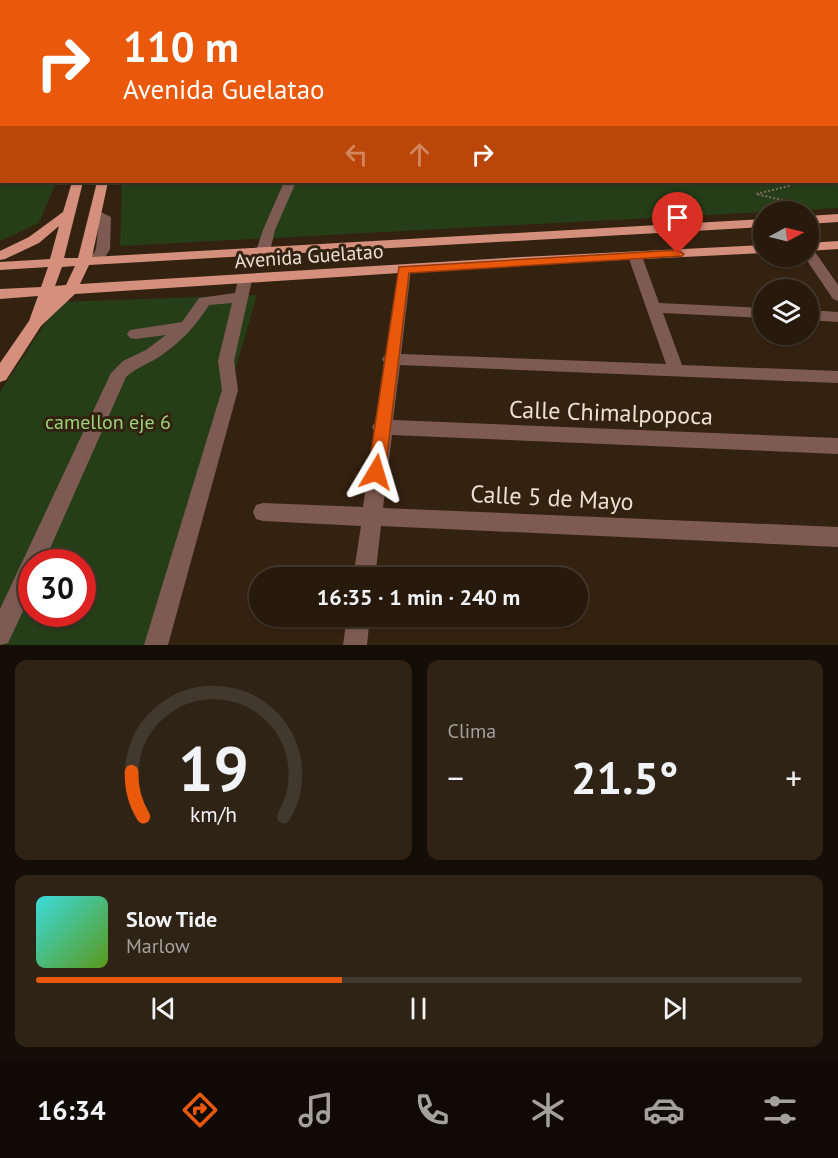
<!DOCTYPE html>
<html lang="es">
<meta charset="utf-8">
<style>
body{margin:0;font-family:"PT Sans",sans-serif;background:#2f2315;color:#f1f3f6;height:100vh;display:flex;flex-direction:column;font-size:22px;white-space:nowrap}
*{box-sizing:border-box;margin:0}
p{font-size:20px;color:#a4a19d}
.icon{flex:none;width:33px;height:33px;fill:none;stroke:currentColor;stroke-width:2;stroke-linecap:round;stroke-linejoin:round}
.map{position:relative;height:645px;overflow:hidden}
.details{display:flex;flex-direction:column;gap:15px;padding:15px;background:#150e07;flex:1}
.details>*{flex:none}
.hud{position:absolute;left:0px;top:0px;width:838px;height:183px;box-shadow:0 2px 4px #0004,0 0 0 2px #43382d;background:#ea580c;color:#fff;overflow:hidden}
.needle{width:39px;rotate:83deg}
.fabs{position:absolute;left:753px;top:201px;display:grid;gap:12px}
.fabs a{display:grid;place-items:center;width:66px;height:66px;border-radius:50%;background:#271a0c;box-shadow:0 2px 4px #0004,0 0 0 2px #43382d;font-size:30px}
.speed{position:absolute;left:18px;top:549px;display:flex;gap:12px;font-size:30px;font-weight:700;text-align:center}
.speed>*{display:grid;place-content:center;width:78px;height:78px;border-radius:50%;background:#271a0c;box-shadow:0 2px 4px #0004,0 0 0 2px #43382d;line-height:1}
.speed .limit{border:9px solid #d22;background:#fff;color:#111}
.pin{position:absolute;display:grid;place-items:center;width:51px;height:51px;color:#fff;margin:-62px -26px;border-radius:50% 50% 50% 0;rotate:-45deg;box-shadow:0 0 6px #0007}
.pin .icon{rotate:45deg}
.me{position:absolute;width:66px;margin:-33px;rotate:7deg;stroke-linejoin:round;filter:drop-shadow(0 0 4px #0008)}
.turn{display:flex;align-items:center;gap:21px;height:126px;padding:0 24px;font-size:27px}
.turn .icon{width:78px;height:78px;stroke-width:2.5}
.turn b{display:block;font-size:42px;line-height:51px}
.lanes{display:flex;align-items:center;height:57px;padding:0 24px;background:#0003;justify-content:center;gap:30px;direction:ltr}
.lanes .off{opacity:.35}
.big{font-size:45px;font-weight:700;line-height:1.1}
.details .widget{flex:1;display:flex;flex-direction:column;justify-content:center;gap:9px;min-width:0;padding:0 21px;border-radius:12px;background:#2f2315}
.details .dial{align-items:center;gap:0}
.dial svg{height:156px;overflow:visible;fill:none;stroke:#43382d;stroke-width:7;stroke-linecap:round;text-anchor:middle}
.dial text{fill:#f1f3f6;stroke:none}
.song{display:flex;align-items:center;gap:18px}
.cover{width:72px;height:72px;border-radius:9px;background:linear-gradient(135deg,hsl(180 70% 55%),hsl(90 70% 35%))}
.played{height:6px;border-radius:3px;background:linear-gradient(90deg,#ea580c 40%,#43382d 40%)}
.keys{display:flex;justify-content:space-around;direction:ltr}
.heat{display:flex;justify-content:space-between;align-items:center;font-size:33px;direction:ltr}
.details .tiles{flex:1;display:grid;gap:15px;grid-template-columns:1fr 1fr}
.widget:last-child{grid-column:span 2}
.trip{position:absolute;left:249px;top:567px;width:339px;height:60px;border-radius:30px;background:#271a0c;box-shadow:0 2px 4px #0004,0 0 0 2px #43382d;font-weight:700;line-height:60px;text-align:center}
.dock{display:flex;height:96px;justify-content:space-around;align-items:center;background:#100a05;color:#a4a19d}
.dock .icon{width:42px;height:42px}
.dock .current{color:#ea580c}
.dock b{font-size:27px;color:#f1f3f6}
.map>svg:first-child{display:block}
.green{fill:#263e18;fill-rule:evenodd}
.lines{fill:none;stroke-linecap:round;stroke-linejoin:round}
.path-far1{stroke:#7e6e5f;stroke-width:1.5;stroke-dasharray:1.5 1.5;stroke-linecap:butt}
.path{stroke:#7e6e5f;stroke-width:2;stroke-dasharray:2 2;stroke-linecap:butt}
.minor{fill:#7e5b52;fill-rule:evenodd}
.major{fill:#d58f7d;fill-rule:evenodd}
.route{fill:#ea580c;stroke:#983908;stroke-width:1.5}
.labels{text-anchor:middle;stroke-width:6;stroke-linejoin:round;paint-order:stroke}
.street-label{font-size:20px;fill:#ece0d5;stroke:#342210}
.park-label{font-size:20px;fill:#9ad57a;stroke:#342210}
.near-street-label{font-size:24px;fill:#ece0d5;stroke:#342210}
</style>
<div class="map">
<svg width="838" height="645" viewBox="0 0 838 645">
<rect width="100%" height="100%" fill="#342210"/>
<path class="green" d="M 0,0 L 209,0 L 2,2 L 2,182 L 56,182 L 39,223 L 0,241 Z
M 245,0 L 838,0 L 838,208 L 120,246 L 122,182 L 837,182 L 837,2 L 244,1 Z
M 257,295 L 154,645 L 0,645 L 0,392 L 59,302 ZM 32,562 L 82,562 L 82,614 L 32,614 Z"/>
<g class="lines">
<path class="path-far1" d="M 0,0 L 4,0
M 12,0 L 25,1
M 133,0 L 137,2
M 372,0 L 382,1
M 382,0 L 411,1
M 678,1 L 699,2
M 25,2 L 40,0
M 93,2 L 96,0
M 127,2 L 129,0
M 410,2 L 443,2"/>
<path class="path" d="M 787,182 L 789,186 L 756,194 L 804,205 L 808,209"/>
<path class="minor" d="M 344,0 L 351,0 L 353,2 L 345,2 Z
M 284,182 L 296,182 L 275,230 L 270,251 L 263,255 L 258,254 L 256,251 L 263,230 Z
M 95,209 L 111,217 L 110,249 L 104,259 L 84,265 L 79,264 L 77,261 L 94,253 L 96,249 L 99,219 L 89,213 Z
M 808,248 L 813,249 L 838,285 L 838,301 L 833,299 L 804,256 L 808,256 Z
M 635,252 L 642,256 L 659,303 L 764,308 L 764,318 L 663,313 L 682,365 L 838,371 L 838,383 L 400,365 L 393,420 L 838,438 L 838,454 L 392,435 L 383,508 L 838,527 L 838,547 L 381,526 L 375,578 L 353,578 L 361,526 L 263,521 L 256,519 L 253,512 L 256,505 L 263,503 L 363,507 L 374,431 L 372,427 L 375,422 L 384,362 L 382,359 L 385,355 L 399,266 L 404,265 L 411,269 L 401,354 L 666,364 L 628,256 Z
M 245,276 L 252,280 L 234,361 L 238,390 L 168,645 L 144,645 L 222,390 L 218,361 L 232,303 L 209,305 C 194,328 182,341 159,357 C 148,364 136,368 126,377 L 44,562 L 32,562 L 32,592 L 8,643 L 0,645 L 0,609 L 111,373 L 123,361 L 146,350 L 166,335 L 135,339 L 130,338 L 127,334 L 130,330 L 182,322 L 199,298 L 235,293 L 238,280 Z
M 808,310 L 838,312 L 838,322 L 808,320 Z
M 347,616 L 370,616 L 367,645 L 343,645 Z"/>
<path class="major" d="M 215,0 L 222,0 L 214,2 Z
M 230,0 L 236,0 L 229,2 Z
M 72,182 L 83,182 L 64,258 L 78,258 L 97,182 L 108,182 L 92,257 L 764,219 L 764,227 L 89,265 L 80,284 L 522,257 L 764,245 L 764,253 L 522,265 L 75,294 L 41,326 L 6,380 L 0,382 L 0,363 L 29,321 L 38,296 L 0,299 L 0,289 L 41,287 L 48,267 L 0,270 L 0,262 L 50,259 L 59,226 L 39,243 L 5,259 L 0,260 L 0,251 L 29,237 L 63,212 ZM 75,266 L 66,285 L 55,286 L 62,267 Z
M 838,214 L 838,222 L 808,224 L 808,216 Z
M 838,241 L 838,249 L 808,251 L 808,243 Z"/>
</g>
<path class="route" d="M 678,250 L 684,254 L 682,256 L 409,273 L 385,472 L 382,477 L 376,479 L 370,477 L 368,472 L 399,267 Z"/>
<g class="labels">
<g class="street-label">
<text transform="translate(309 256) rotate(-4)" y="7">Avenida Guelatao</text>
</g>
<g class="park-label">
<text x="108" y="429">camellon eje 6</text>
</g>
<g class="near-street-label">
<text transform="translate(611 413) rotate(2)" y="8">Calle Chimalpopoca</text>
<text transform="translate(552 498) rotate(3)" y="8">Calle 5 de Mayo</text>
</g>
</g>
</svg>
<div class="fabs">
<a><svg class="needle" viewBox="-14 -14 28 28"><path d="M0-13l5 13h-10z" fill="#e53935"/><path d="M0 13l5-13h-10z" fill="#a4a19d"/></svg></a>
<a><svg class="icon" aria-label="layers" viewBox="0 0 24 24"><path d="M12 4l9 5-9 5-9-5zM3 14l9 5 9-5"/></svg></a>
</div>
<div class="speed"><div class="limit">30</div></div>
<div class="pin" style="left:678px;top:254px;background:#d93025"><svg class="icon" aria-label="arrive" viewBox="0 0 24 24"><path d="M6 21V4h12l-3 4 3 4H6"/></svg></div>
<svg class="me" style="left:376px;top:472px" viewBox="-20 -20 40 40"><path d="M0-17L14 15 0 8-14 15z" fill="#ea580c" stroke="#fff" stroke-width="4"/></svg>
<div class="trip">16:35 · 1 min · 240 m</div>
<div class="hud">
<div class="turn"><svg class="icon" aria-label="right" viewBox="0 0 24 24"><path d="M7 20v-9h11M14 6l5 5-5 5"/></svg><div><b>110 m</b>Avenida Guelatao</div></div>
<div class="lanes"><svg class="icon off" aria-label="left" viewBox="0 0 24 24"><path d="M17 20v-9H6M10 6l-5 5 5 5"/></svg><svg class="icon off" aria-label="ahead" viewBox="0 0 24 24"><path d="M12 20V5M6 11l6-6 6 6"/></svg><svg class="icon" aria-label="right" viewBox="0 0 24 24"><path d="M7 20v-9h11M14 6l5 5-5 5"/></svg></div>
</div>
</div>
<section class="details">
<div class="tiles">
<div class="widget dial"><svg viewBox="0 0 100 80">
<path d="M14 69A42 42 0 1 1 86 69"/>
<path d="M14 69A42 42 0 0 1 8 46" stroke="#ea580c"/>
<text x="50" y="56" font-size="32" font-weight="700">19</text>
<text x="50" y="72" font-size="11">km/h</text>
</svg></div>
<div class="widget"><p>Clima</p>
<div class="heat"><a>−</a><b class="big">21.5°</b><a>+</a></div>
</div>
<div class="widget">
<div class="song"><i class="cover"></i><div><b>Slow Tide</b><p>Marlow</p></div></div>
<div class="played"></div>
<div class="keys"><svg class="icon" aria-label="previous" viewBox="0 0 24 24"><path d="M18 5L8 12l10 7zM5 5v14"/></svg><svg class="icon" aria-label="pause" viewBox="0 0 24 24"><path d="M8 5v14M16 5v14"/></svg><svg class="icon" aria-label="next" viewBox="0 0 24 24"><path d="M6 5l10 7-10 7zM19 5v14"/></svg></div>
</div>
</div>
</section>
<nav class="dock">
<b>16:34</b>
<svg class="icon current" aria-label="directions" viewBox="0 0 24 24"><path d="M12 3l9 9-9 9-9-9zM9 14v-3h6M13 9l2 2-2 2"/></svg>
<svg class="icon" aria-label="music" viewBox="0 0 24 24"><path d="M9 18V5l10-2v13"/><circle cx="6" cy="18" r="3"/><circle cx="16" cy="16" r="3"/></svg>
<svg class="icon" aria-label="phone" viewBox="0 0 24 24"><path d="M5 4h4l2 5-3 2q2 4 5 5l2-3 5 2v4C11 20 4 13 5 4z"/></svg>
<svg class="icon" aria-label="climate" viewBox="0 0 24 24"><path d="M12 3v18M4 7l16 10M4 17L20 7"/></svg>
<svg class="icon" aria-label="car" viewBox="0 0 24 24"><path d="M5 17H2v-5l4-1 3-4h7l3 4 3 1v5h-3M9 17h6M6 11h13"/><circle cx="7" cy="17" r="2"/><circle cx="17" cy="17" r="2"/></svg>
<svg class="icon" aria-label="filters" viewBox="0 0 24 24"><path d="M4 7h16M4 17h16"/><circle cx="9" cy="7" r="2"/><circle cx="15" cy="17" r="2"/></svg>
</nav>
